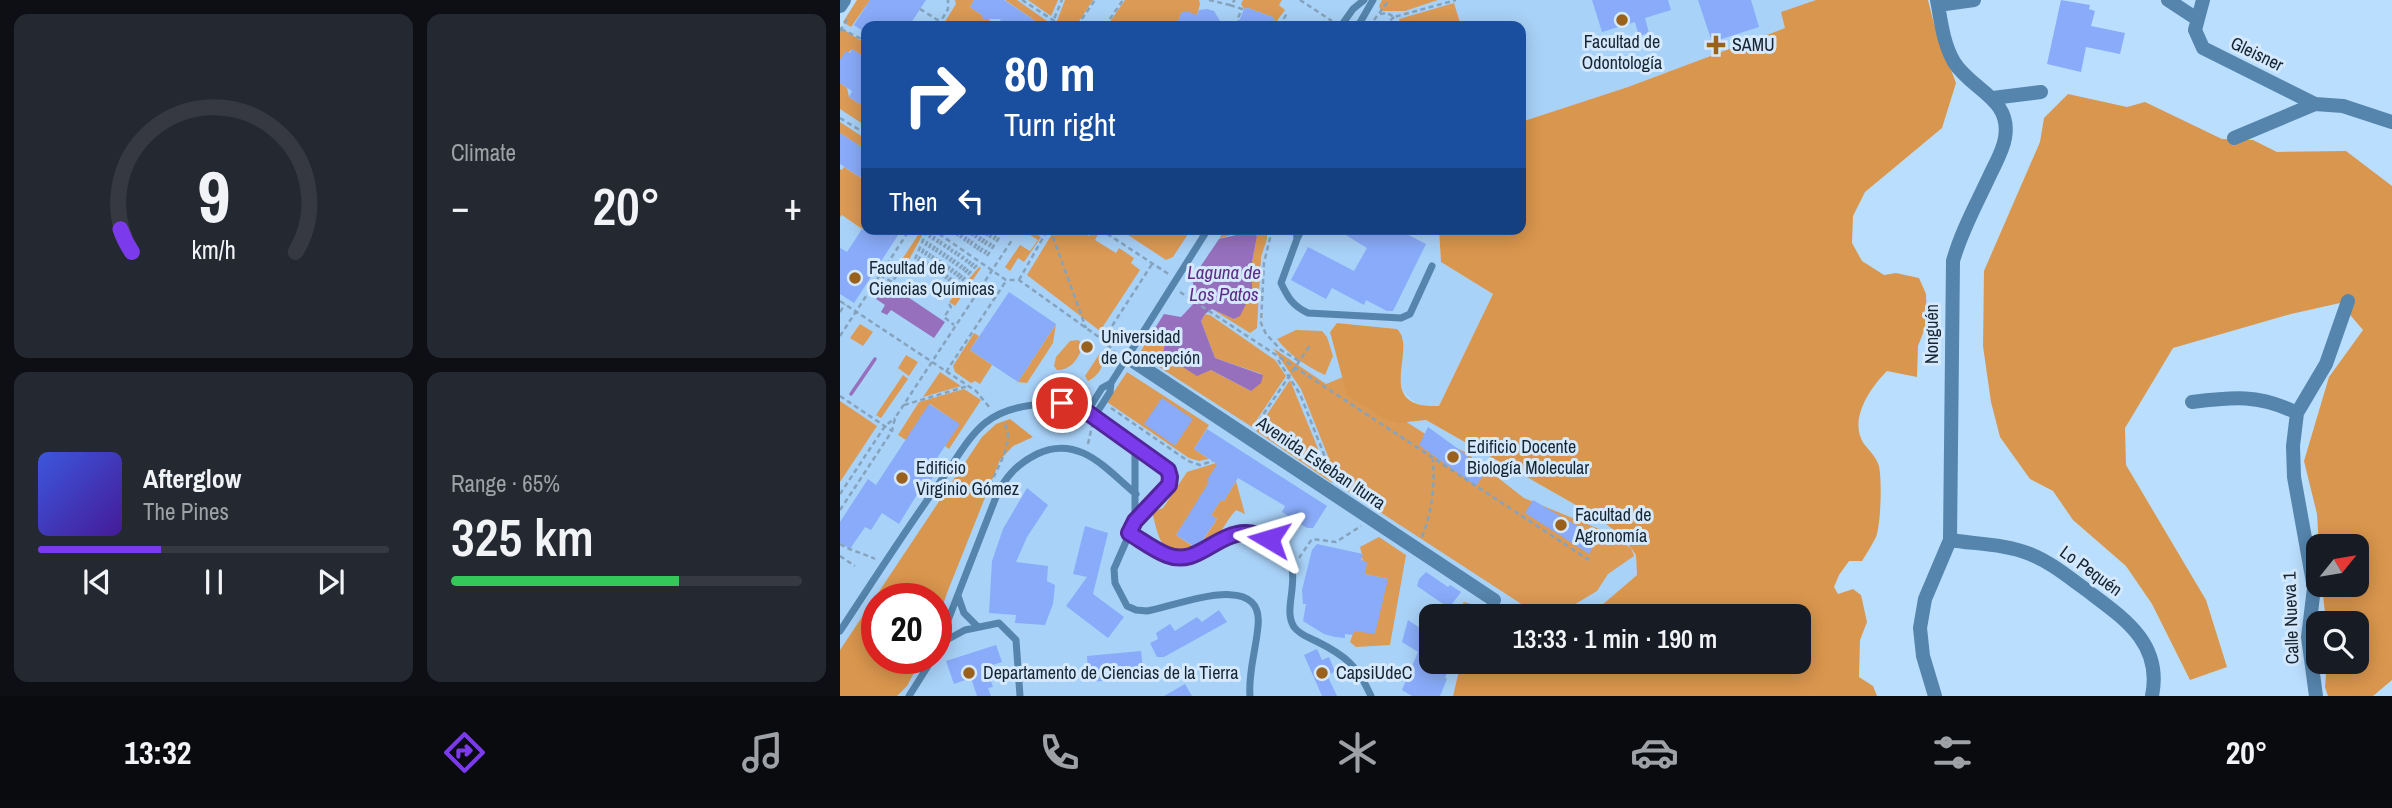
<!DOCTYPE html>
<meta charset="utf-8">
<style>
body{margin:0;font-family:"Archivo Narrow",sans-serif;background:#242831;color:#f1f3f6;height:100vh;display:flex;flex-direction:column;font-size:26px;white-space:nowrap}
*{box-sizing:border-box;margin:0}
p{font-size:23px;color:#9ea1a6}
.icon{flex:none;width:38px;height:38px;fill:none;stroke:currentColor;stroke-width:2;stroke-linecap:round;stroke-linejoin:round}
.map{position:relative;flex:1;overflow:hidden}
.drawer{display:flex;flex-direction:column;gap:14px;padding:14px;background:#0d0f14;width:840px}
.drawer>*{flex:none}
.banner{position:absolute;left:21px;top:21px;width:665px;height:214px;border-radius:14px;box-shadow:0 4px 18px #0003;background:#1a4fa0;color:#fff;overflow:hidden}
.needle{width:46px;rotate:60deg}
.controls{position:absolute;left:1466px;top:534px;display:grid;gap:14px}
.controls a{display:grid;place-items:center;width:63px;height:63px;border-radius:14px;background:#171b24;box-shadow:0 4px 18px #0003;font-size:35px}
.speed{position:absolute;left:21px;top:583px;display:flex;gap:14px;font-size:35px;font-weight:700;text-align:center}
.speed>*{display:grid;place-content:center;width:91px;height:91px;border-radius:50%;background:#171b24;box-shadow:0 4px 18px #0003;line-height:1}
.speed .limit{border:10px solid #d22;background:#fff;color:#111}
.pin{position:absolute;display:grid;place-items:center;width:60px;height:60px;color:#fff;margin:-30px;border:4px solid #fff;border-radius:50%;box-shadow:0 2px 7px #0007}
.me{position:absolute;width:77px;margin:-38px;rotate:277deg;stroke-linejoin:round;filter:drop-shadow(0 0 5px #0008)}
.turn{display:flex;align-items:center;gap:24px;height:147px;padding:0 28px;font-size:32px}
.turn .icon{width:91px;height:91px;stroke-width:2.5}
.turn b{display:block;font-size:49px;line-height:60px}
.then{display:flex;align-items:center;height:66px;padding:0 28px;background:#0003;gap:14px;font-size:26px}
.big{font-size:52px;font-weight:600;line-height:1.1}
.drawer .widget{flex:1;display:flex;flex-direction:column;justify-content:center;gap:10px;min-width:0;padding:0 24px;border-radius:14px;background:#242831}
.drawer .dial{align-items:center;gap:0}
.dial svg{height:182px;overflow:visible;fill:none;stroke:#363941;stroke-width:7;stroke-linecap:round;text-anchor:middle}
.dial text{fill:#f1f3f6;stroke:none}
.song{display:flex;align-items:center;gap:21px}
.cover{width:84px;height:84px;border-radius:10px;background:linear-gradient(135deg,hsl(230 70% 55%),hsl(260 70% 35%))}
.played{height:7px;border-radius:4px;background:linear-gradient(90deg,#7c3aed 35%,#363941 35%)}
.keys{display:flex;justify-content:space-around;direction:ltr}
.heat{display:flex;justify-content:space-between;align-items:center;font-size:38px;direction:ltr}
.charge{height:10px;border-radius:5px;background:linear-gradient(90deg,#34c759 65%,#363941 0)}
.drawer .tiles{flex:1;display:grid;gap:14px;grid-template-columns:repeat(2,1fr)}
.trip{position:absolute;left:579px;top:604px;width:392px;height:70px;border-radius:14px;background:#171b24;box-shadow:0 4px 18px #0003;font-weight:600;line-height:70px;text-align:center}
.dock{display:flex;height:112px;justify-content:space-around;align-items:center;background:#090b0e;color:#9ea1a6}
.dock .icon{width:49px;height:49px}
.dock .active{color:#7c3aed}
.dock b{font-size:32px;color:#f1f3f6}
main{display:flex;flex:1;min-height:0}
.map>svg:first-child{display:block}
.built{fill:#a9d2f8;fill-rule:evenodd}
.green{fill:#db9a55}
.forest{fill:#d9964e}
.water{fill:#9670bd}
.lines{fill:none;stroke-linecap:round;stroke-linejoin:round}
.stream{stroke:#9670bd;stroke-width:3.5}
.building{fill:#89abf9}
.path{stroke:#86a3bd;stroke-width:2.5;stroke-dasharray:5 3.5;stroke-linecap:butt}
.lane{stroke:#5584ac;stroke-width:7}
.street{stroke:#5584ac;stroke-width:14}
.route-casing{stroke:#51269a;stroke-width:18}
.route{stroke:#7c3aed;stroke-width:12}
.poi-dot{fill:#9a611d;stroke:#d4e9fd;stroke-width:2.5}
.labels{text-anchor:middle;stroke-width:6;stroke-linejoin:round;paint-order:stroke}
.poi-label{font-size:18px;fill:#172531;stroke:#d4e9fd;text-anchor:start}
.street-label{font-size:18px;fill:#172531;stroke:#d4e9fd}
.water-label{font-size:19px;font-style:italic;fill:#5d2b87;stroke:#d4e9fd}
</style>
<main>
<section class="drawer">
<div class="tiles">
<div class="widget dial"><svg viewBox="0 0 100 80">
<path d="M14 69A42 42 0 1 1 86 69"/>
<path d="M14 69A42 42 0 0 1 9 59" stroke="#7c3aed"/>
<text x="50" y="56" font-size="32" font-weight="700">9</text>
<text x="50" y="72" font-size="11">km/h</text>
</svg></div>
<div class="widget"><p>Climate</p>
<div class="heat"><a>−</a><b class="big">20°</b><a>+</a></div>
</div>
<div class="widget">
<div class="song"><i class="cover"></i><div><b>Afterglow</b><p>The Pines</p></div></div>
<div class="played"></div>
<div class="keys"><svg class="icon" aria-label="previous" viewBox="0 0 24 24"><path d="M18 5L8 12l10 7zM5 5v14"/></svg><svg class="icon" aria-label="pause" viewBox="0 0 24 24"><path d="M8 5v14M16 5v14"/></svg><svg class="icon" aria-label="next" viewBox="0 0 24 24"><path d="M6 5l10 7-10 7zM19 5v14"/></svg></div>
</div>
<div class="widget"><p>Range · 65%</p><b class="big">325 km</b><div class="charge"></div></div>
</div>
</section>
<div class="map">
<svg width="1552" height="696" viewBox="0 0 1552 696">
<rect width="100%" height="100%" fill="#badefe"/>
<path class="built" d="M 20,0 L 976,0 L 941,12 L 946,28 L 788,87 L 681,122 L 681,26 L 26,26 L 26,229 L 599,229 L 601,262 L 653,294 L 599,406 L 584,407 L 571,400 L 563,391 L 560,380 L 563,341 L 561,333 L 557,329 L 497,323 L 490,332 L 496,352 L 558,423 L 586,420 L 757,517 L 784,538 L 796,555 L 797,575 L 755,611 L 744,616 L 679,616 L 625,602 L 614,616 L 592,616 L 592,662 L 621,662 L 613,696 L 0,696 L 0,31 ZM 37,598 L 96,598 L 96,658 L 37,658 Z"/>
<path class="green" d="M 17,0 L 30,0 L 11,27 L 3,22 Z
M 115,0 L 134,0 L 130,7 L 157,25 L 102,26 L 116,4 Z
M 165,0 L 177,0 L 210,23 L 208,26 L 203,26 Z
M 188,0 L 218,0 L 211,16 Z
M 225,0 L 253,0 L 236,26 L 215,26 Z
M 285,0 L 359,0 L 360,4 L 357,15 L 341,13 L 338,23 L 339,26 L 267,26 Z
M 403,0 L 442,0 L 439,5 L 445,10 L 433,26 L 435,21 L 433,17 L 408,8 L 404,9 L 401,4 Z
M 542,0 L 598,0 L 565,11 L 541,11 L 539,6 Z
M 614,3 L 621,26 L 561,26 L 559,19 Z
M 0,27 L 26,44 L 26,58 L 12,49 L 0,60 Z
M 0,83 L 7,88 L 9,97 L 26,108 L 26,126 L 0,109 Z
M 0,122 L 26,139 L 26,150 L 0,133 Z
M 4,167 L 26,181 L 26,223 L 22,229 L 2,215 L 0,217 L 0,169 L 2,170 Z
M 82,229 L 85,230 L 63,271 L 57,267 Z
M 190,229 L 199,229 L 197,234 L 201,237 L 184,262 L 178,258 L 170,271 L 165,267 L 180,245 L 190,251 L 198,240 L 187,233 Z
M 215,229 L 239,229 L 249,236 L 253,230 L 258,234 L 255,240 L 276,253 L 279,248 L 294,258 L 291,263 L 300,270 L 260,331 L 187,275 Z
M 279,229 L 349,229 L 350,231 L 333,257 L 326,260 Z
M 385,229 L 427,229 L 427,239 L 421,257 L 417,328 L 410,333 L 372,309 L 395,319 L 412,292 L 412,262 L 417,236 L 409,229 L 379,239 Z
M 139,267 L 141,268 L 115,306 L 109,302 Z
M 365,314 L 370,315 L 435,360 L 446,376 L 412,427 L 299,354 L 310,336 L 315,343 L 325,343 L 322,357 L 325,362 L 338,364 L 357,375 L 371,370 L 411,391 L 422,374 L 375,358 L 361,321 Z
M 20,324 L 33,332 L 23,346 L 10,338 Z
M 216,324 L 213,343 L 187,383 L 178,382 Z
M 456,330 L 482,331 L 487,337 L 493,356 L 485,375 C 466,366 449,355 437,339 Z
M 134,333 L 139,336 L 130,350 L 152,365 L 140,384 L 135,381 L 131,383 L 115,372 L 113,366 Z
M 238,340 L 244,345 C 238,357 233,370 217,370 L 214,366 L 216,357 L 230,341 Z
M 433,348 L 486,384 L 503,377 L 527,397 L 587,435 L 625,452 L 684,498 L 764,531 L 791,548 L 794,556 L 768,574 L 757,591 L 732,606 L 686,607 L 500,486 L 461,389 Z
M 260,353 L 264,357 C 263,368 258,376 248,381 L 245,376 Z
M 66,355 L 78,362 L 69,376 L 58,368 Z
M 100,372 L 121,386 L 83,397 Z
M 287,372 L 369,425 L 354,449 L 369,459 L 359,461 L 349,458 L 267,402 Z
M 63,375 L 68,379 L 41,418 L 36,415 Z
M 450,380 L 492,483 L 416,431 Z
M 124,389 L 141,400 L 109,449 L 105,446 L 119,424 L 90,404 L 66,440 L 58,435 L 79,402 Z
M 0,401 L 37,426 L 0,482 Z
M 376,463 L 381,466 L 336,535 L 357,549 L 377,519 L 371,515 L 381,500 L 384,501 L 396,481 L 405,514 L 396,510 C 387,520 382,531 373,542 C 363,556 335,559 323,544 C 317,536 315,522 312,512 L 323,508 L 347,472 Z
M 539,537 L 566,555 L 550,645 L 516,647 L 510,642 L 514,631 L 548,579 L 525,574 C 522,565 523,556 520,547 Z"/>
<path class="forest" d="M 976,0 L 1088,0 L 1094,24 L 1116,83 L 1102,128 L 1025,192 L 1013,216 L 1012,243 L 1022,261 L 1044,275 L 1056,273 L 1079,278 L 1086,294 L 1087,323 L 1078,346 L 1077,377 L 1047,371 C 1030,388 1008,420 1024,444 C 1030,451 1036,457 1039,466 C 1042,480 1041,524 1036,537 C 1032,545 1027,553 1022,561 L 1009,561 L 999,575 L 994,587 L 998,594 L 1013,589 L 1021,595 L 1027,622 L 1020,640 L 1019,677 L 1033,686 L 1037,696 L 613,696 L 621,662 L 959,662 L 959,616 L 744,616 L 755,611 L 797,575 L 796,555 L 784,538 L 757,517 L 586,420 L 558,423 L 543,418 L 507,395 L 490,332 L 497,323 L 557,329 C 579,348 531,409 599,406 L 653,294 L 601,262 L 599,229 L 681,229 L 681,122 L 788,87 L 945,28 L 941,12 Z
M 1228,94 L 1287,107 L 1305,102 L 1382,139 L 1413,140 L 1437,152 L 1506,151 L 1552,186 L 1552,680 L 1533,696 L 1488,696 L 1485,687 L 1487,662 L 1517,662 L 1517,623 L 1486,623 L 1482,585 L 1517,584 L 1517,546 L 1479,547 L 1477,514 L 1464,461 L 1489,377 L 1523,330 L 1500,303 L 1451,314 L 1333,348 L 1285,428 L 1286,465 L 1366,600 L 1387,667 L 1350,680 L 1312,604 L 1286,566 L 1233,520 L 1213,491 L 1190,479 L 1160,437 L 1151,402 L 1143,346 L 1144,271 L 1200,142 L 1204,118 Z
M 170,419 L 193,437 L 173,446 L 160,460 L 107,593 L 96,625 L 96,598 L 37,598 L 37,658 L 82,658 L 67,686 L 57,696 L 0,696 L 0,650 L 142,437 L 156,424 Z
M 624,602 L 679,616 L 614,616 Z"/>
<path class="water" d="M 405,229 L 417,236 L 412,262 L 412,292 L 400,316 L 394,319 L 372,309 L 365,314 L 361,321 L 375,358 L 423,375 L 421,383 L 411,391 L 371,370 L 357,376 L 338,364 L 325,362 L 322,357 L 325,344 L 314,343 L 310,336 L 324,314 L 341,317 L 357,300 L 352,279 L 379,239 L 400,234 Z
M 47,283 L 105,322 L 94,338 L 51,310 L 47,315 L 41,312 L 45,305 L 36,299 Z"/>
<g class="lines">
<path class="stream" d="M 11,394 L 35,359"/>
</g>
<path class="building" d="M 30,0 L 86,0 L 69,26 L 26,26 L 26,33 L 14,25 Z
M 134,0 L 164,0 L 203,26 L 156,26 L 161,19 L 143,19 L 142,15 L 130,7 Z
M 752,0 L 828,0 L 831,10 L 805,18 L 809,33 L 799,36 L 795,22 L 762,32 Z
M 858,0 L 911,0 L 919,27 L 872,42 Z
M 1221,0 L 1250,5 L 1249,9 L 1255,11 L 1251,26 L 1285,33 L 1280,54 L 1246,47 L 1241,72 L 1207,64 Z
M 408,8 L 433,17 L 435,21 L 433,26 L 397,26 L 404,9 Z
M 367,9 L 374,11 L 383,26 L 337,26 L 341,13 L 346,11 L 357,15 L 359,10 Z
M 12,49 L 26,58 L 22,64 L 26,66 L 26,108 L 9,97 L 12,91 L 0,83 L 0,60 L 6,51 L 10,53 Z
M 0,133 L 26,150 L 26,181 L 0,164 Z
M 22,229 L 62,229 L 14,303 L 0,294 L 0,248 L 7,252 Z
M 496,229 L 557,229 L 586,244 L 553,311 L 547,311 L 526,300 L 524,305 L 492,288 L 486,299 L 451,280 L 468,247 L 514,271 L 527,248 Z
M 169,292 L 216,324 L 178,382 L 130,350 Z
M 322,398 L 353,419 L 335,446 L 304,424 Z
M 89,404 L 120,424 L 97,458 L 103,462 L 91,480 L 87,478 L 59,524 L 42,513 L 31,530 L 25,527 L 10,549 L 0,543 L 0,522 L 28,479 L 36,485 Z
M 588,427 L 647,470 L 636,486 L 579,445 Z
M 367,429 L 487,506 L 473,528 L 467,528 L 442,512 L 445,506 L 398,478 L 384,501 L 381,500 L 371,515 L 377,519 L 357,548 L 336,535 L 369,482 L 367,480 L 377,464 L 354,449 Z
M 187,488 L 208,505 L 187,537 L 176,562 L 208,566 L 207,581 L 215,585 L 213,604 L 205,625 L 175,623 L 176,615 L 149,613 L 152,561 L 163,529 Z
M 693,500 L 758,538 L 749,554 L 685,513 Z
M 245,526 L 268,533 L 253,594 L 284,617 L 268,638 L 226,606 L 247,577 L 233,574 Z
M 477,544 L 523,554 L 521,560 L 527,562 L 525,574 L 548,579 L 535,634 L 514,631 L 513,635 L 505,634 L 505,638 L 495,637 L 484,634 L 463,621 L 466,604 L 463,604 L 462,590 L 472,550 Z
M 586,572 L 608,587 L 610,585 L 621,592 L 609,608 L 577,586 L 579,579 Z
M 379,610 L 387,622 L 324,657 L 317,657 L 310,643 L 318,639 L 316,633 L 330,624 L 335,631 L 357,617 L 362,622 Z
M 568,620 L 592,636 L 592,662 L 614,662 L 605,677 L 607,679 L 600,696 L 572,696 L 562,690 L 578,652 L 562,642 Z
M 156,645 L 162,662 L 146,667 L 153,687 L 148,688 L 151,696 L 137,696 L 131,678 L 114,684 L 106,661 Z
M 477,649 L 482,660 L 489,657 L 495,672 L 487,675 L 497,696 L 482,696 L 464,655 Z
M 301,651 L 304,677 L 249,682 L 247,656 Z
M 345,684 L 352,696 L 324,696 Z"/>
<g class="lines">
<path class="path" d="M 182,0 L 222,26
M 369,0 L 390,5 L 395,0
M 460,0 L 492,21
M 390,5 L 402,9 L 397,20 L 400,24
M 80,9 L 101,22
M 540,14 L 547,13 L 554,17 L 616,0
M 534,20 L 549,0
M 98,26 L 108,9 L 108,0
M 211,26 L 222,0
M 237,26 L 255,0
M 265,26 L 283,0
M 439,26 L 448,12
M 544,26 L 554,17
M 1,29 L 26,41
M 0,31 L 9,16
M 23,56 L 26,53
M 0,118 L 26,134
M 92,229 L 166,280 L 179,280 L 263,340 L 276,353
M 210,229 L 246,328
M 260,229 L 330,275
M 430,229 L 431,234 L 424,263 L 421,323 L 426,334 L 441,350 L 459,361
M 109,232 L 111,229
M 113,234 L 116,229
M 117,236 L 121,229
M 120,238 L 126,229
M 124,241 L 131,229
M 127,243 L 136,229
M 130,245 L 141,229
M 134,248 L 146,229
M 137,250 L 151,229
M 140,252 L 155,229
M 144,254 L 159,231
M 147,256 L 162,233
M 75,259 L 87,231
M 78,261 L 91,234
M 81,263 L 95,236
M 84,265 L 99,239
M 87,267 L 102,241
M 90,269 L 106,244
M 93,271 L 110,246
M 96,273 L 113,249
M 40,275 L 52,282 L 59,272 L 61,271
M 99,275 L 117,251
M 102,277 L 120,253
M 105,279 L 124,256
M 179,280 L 208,229
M 108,281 L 128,259
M 111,283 L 131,261
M 113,285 L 134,263
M 116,287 L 137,265
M 340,292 L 749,560
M 0,301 L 136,391 L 150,408
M 109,304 L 111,307 L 104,317 L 114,325
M 0,312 L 5,304
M 0,336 L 70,229
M 263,340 L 312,264
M 438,360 L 460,394 L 493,477
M 106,372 L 166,281
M 0,396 L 52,431
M 64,405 L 128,386
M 271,408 L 348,461 L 360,465 L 373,461
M 414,428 L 471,344
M 248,444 L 252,426
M 150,485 C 157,468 176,440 164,423
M 0,494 L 45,426 L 55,418
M 0,510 L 52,431 L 55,418 L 172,240
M 582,537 C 592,511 595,487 593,459
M 0,544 C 11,551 23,553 35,559
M 0,556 L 15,566
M 459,558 L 472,539 L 496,542 L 521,526
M 665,608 L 682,613"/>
<path class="lane" d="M 501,26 L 513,9 L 524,0
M 518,26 L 533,0
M 456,229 L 457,239 L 462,229
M 457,239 L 441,283 C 448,298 453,306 468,313 L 561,318 L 570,314 L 592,266
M 247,412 L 262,388 L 271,383 L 368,229
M 254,417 L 270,392 L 271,383
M 295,446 L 295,521
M 289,533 C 305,542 323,558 342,558 C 372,558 386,524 421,536 C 428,539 438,544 443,550 C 465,576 441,607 454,627 C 460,635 468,637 476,641 C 506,656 517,665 531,696
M 118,596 L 124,613 L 138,627
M 0,631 C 35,578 68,526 105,475 C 117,458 129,436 145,423 C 169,404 219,397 247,412 L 326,467 L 330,477 L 329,485 L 295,521 L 274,569 L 275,583 L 287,606 L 296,610 L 307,611 C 337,606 424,569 418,626 C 416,650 408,673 410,696
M 101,643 L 125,630 L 159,623 L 176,640 L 180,696
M 96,651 L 156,497 C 165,477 177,464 197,454 C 239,434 266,469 296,494
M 69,696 L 93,658"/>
<path class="street" d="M 1328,0 L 1357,19
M 1363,0 L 1355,30 L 1363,48 L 1475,104 L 1503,106 L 1552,122
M 1098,5 L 1134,0
M 0,6 L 4,0
M 1153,98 L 1201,92
M 1394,138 L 1475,104
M 287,357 L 654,600
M 1352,402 C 1393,397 1419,394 1457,413
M 1110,540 C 1135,544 1166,544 1190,554 C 1210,562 1227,576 1245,589 C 1282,617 1323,642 1312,696
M 1095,696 L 1083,656 L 1080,628 L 1085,599 L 1110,540 L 1113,261 C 1121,232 1136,205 1149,177 C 1155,164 1163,151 1165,138 C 1172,98 1131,90 1114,62 C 1103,43 1101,21 1097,0
M 1476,696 L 1468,637 L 1474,588 L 1454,477 L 1453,446 L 1457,413 L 1486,364 L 1508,301"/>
</g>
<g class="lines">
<g class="route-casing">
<path id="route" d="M 222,403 L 234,405 L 247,412 L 328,470 L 330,477 L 329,485 L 295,521 L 289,533 C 301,540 314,550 327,555 C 354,566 372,539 397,534 C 409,531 418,535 429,539"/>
</g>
<use href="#route" class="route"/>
</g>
<g class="poi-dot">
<circle cx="782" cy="20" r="7"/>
<path d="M872.5 34.5h7v7h7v7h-7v7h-7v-7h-7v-7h7z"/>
<circle cx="15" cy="278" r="7"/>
<circle cx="247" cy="347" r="7"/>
<circle cx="613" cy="457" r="7"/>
<circle cx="62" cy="478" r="7"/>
<circle cx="721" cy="525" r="7"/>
<circle cx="129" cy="673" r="7"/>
<circle cx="482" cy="673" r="7"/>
</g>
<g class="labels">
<g class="poi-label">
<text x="782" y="48" text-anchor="middle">Facultad de<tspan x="782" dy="21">Odontología</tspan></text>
<text x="892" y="51">SAMU</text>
<text x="29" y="274">Facultad de<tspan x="29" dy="21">Ciencias Químicas</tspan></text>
<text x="261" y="343">Universidad<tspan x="261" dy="21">de Concepción</tspan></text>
<text x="627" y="453">Edificio Docente<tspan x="627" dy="21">Biología Molecular</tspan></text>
<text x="76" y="474">Edificio<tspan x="76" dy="21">Virginio Gómez</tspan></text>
<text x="735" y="521">Facultad de<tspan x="735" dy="21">Agronomía</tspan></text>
<text x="143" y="679">Departamento de Ciencias de la Tierra</text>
<text x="496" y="679">CapsiUdeC</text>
</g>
<g class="street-label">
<text transform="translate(1417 54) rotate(26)" y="6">Gleisner</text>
<text transform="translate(1092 334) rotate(-90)" y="6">Nonguén</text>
<text transform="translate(481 463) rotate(34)" y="6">Avenida Esteban Iturra</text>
<text transform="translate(1251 571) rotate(36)" y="6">Lo Pequén</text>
<text transform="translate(1451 618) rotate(-92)" y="6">Calle Nueva 1</text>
</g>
<g class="water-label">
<text x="384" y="279">Laguna de<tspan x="384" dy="22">Los Patos</tspan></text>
</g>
</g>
</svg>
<div class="controls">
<a><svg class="needle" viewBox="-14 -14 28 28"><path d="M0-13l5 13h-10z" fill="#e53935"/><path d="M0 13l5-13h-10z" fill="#9ea1a6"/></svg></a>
<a><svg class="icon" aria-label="search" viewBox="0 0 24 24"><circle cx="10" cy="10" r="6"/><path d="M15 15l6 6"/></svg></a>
</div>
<div class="speed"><div class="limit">20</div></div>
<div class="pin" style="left:222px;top:403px;background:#d93025"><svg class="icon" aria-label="arrive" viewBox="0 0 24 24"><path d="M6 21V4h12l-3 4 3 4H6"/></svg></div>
<svg class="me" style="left:429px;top:539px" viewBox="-20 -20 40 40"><path d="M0-17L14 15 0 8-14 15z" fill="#7c3aed" stroke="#fff" stroke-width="4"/></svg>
<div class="trip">13:33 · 1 min · 190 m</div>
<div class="banner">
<div class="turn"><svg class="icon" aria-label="right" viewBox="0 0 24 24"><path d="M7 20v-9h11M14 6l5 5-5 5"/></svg><div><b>80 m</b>Turn right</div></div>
<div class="then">Then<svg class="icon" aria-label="left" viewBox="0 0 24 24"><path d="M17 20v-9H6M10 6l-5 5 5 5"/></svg></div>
</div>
</div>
</main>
<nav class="dock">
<b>13:32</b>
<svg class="icon active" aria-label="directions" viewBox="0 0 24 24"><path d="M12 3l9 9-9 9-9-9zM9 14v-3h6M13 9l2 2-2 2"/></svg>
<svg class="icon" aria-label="music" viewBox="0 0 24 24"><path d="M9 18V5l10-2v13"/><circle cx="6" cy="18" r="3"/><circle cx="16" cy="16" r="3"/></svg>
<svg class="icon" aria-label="phone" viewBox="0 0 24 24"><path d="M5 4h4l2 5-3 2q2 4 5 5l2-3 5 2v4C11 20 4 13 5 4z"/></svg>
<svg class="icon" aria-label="climate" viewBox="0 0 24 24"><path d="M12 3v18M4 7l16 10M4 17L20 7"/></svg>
<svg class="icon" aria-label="car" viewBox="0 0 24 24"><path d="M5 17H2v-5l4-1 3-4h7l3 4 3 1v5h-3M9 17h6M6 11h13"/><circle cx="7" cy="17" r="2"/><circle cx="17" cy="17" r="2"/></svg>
<svg class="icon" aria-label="filters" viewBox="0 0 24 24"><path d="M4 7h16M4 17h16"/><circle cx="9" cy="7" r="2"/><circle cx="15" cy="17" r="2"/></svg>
<b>20°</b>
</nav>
